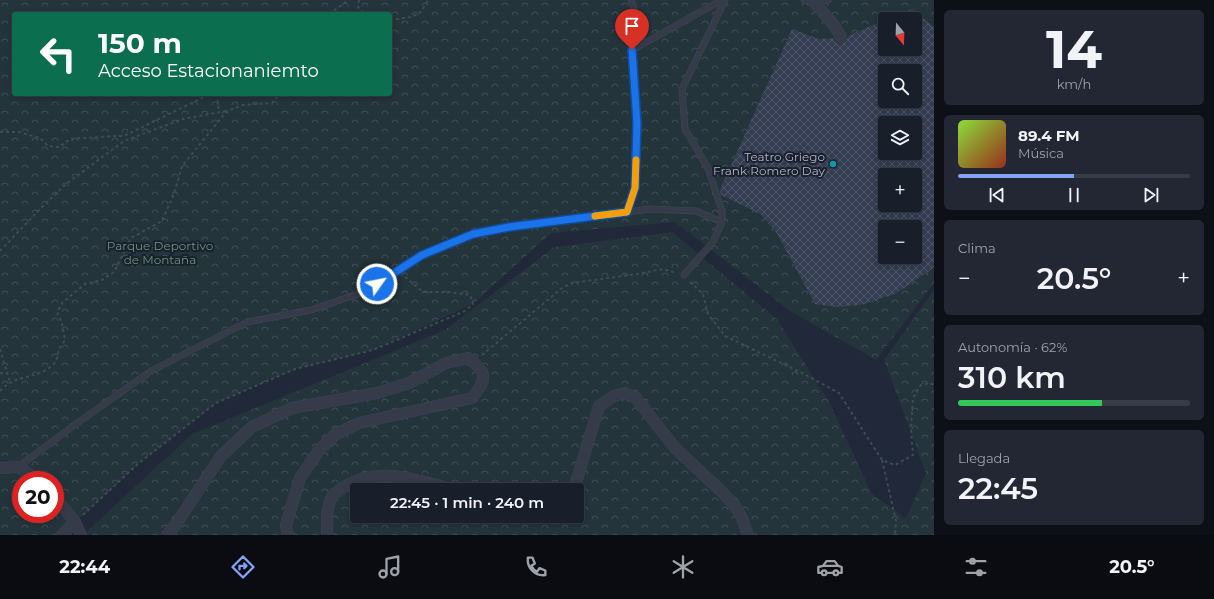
<!DOCTYPE html>
<html lang="es">
<meta charset="utf-8">
<style>
body{margin:0;font-family:Montserrat,sans-serif;background:#222733;color:#f1f3f6;height:100vh;display:flex;flex-direction:column;font-size:15px;white-space:nowrap}
*{box-sizing:border-box;margin:0}
p{font-size:13px;color:#9fa2a9}
.icon{flex:none;width:22px;height:22px;fill:none;stroke:currentColor;stroke-width:2;stroke-linecap:round;stroke-linejoin:round}
.map{position:relative;flex:1;overflow:hidden}
.side{display:flex;flex-direction:column;gap:10px;padding:10px;background:#0e1018;width:280px}
.side>*{flex:none}
.hud{position:absolute;left:12px;top:12px;width:380px;height:84px;border-radius:4px;box-shadow:0 2px 6px #0003,0 0 0 1px #373c47;background:#0b6e4f;color:#fff;overflow:hidden}
.needle{width:26px;rotate:161deg}
.buttons{position:absolute;left:878px;top:12px;display:grid;gap:8px}
.buttons a{display:grid;place-items:center;width:44px;height:44px;border-radius:4px;background:#191e2b;box-shadow:0 2px 6px #0003,0 0 0 1px #373c47;font-size:20px}
.speed{position:absolute;left:12px;top:471px;display:flex;gap:8px;font-size:20px;font-weight:700;text-align:center}
.speed>*{display:grid;place-content:center;width:52px;height:52px;border-radius:50%;background:#191e2b;box-shadow:0 2px 6px #0003,0 0 0 1px #373c47;line-height:1}
.speed .limit{border:6px solid #d22;background:#fff;color:#111}
.pin{position:absolute;display:grid;place-items:center;width:34px;height:34px;color:#fff;margin:-41px -17px;border-radius:50% 50% 50% 0;rotate:-45deg;box-shadow:0 0 4px #0007}
.pin .icon{rotate:45deg}
.me{position:absolute;width:44px;margin:-22px;rotate:57deg;stroke-linejoin:round;filter:drop-shadow(0 0 3px #0008)}
.turn{display:flex;align-items:center;gap:14px;height:84px;padding:0 20px;font-size:18px}
.turn .icon{width:52px;height:52px;stroke-width:2.5}
.turn b{display:block;font-size:28px;line-height:34px}
.big{font-size:30px;font-weight:600;line-height:1.1}
.side .card{flex:1;display:flex;flex-direction:column;justify-content:center;gap:6px;min-width:0;padding:0 14px;border-radius:6px;background:#222733}
.side .dial{align-items:center;gap:0}
.dial b{font-size:52px;line-height:1}
.song{display:flex;align-items:center;gap:12px}
.cover{width:48px;height:48px;border-radius:6px;background:linear-gradient(135deg,hsl(90 70% 55%),hsl(10 70% 35%))}
.played{height:4px;border-radius:2px;background:linear-gradient(90deg,#83a2f7 50%,#373c47 50%)}
.keys{display:flex;justify-content:space-around;direction:ltr}
.heat{display:flex;justify-content:space-between;align-items:center;font-size:22px;direction:ltr}
.charge{height:6px;border-radius:3px;background:linear-gradient(90deg,#34c759 62%,#373c47 0)}
.trip{position:absolute;left:350px;top:483px;width:234px;height:40px;border-radius:4px;background:#191e2b;box-shadow:0 2px 6px #0003,0 0 0 1px #373c47;font-weight:600;line-height:40px;text-align:center}
.menu{display:flex;height:64px;justify-content:space-around;align-items:center;background:#0a0c11;color:#9fa2a9}
.menu .icon{width:28px;height:28px}
.menu .current{color:#83a2f7}
.menu b{font-size:18px;color:#f1f3f6}
main{display:flex;flex:1;min-height:0}
.map>svg:first-child{display:block}
.park{fill:url(#park-crowns);fill-rule:evenodd}
.building{fill:url(#building-cross-hatch);fill-rule:evenodd}
.lines{fill:none;stroke-linecap:round;stroke-linejoin:round}
.lane-casing{stroke:#3e4452;stroke-width:7}
.street-casing{stroke:#3e4452;stroke-width:12}
.path{stroke:#3c4e52;stroke-width:2;stroke-dasharray:3 3;stroke-linecap:butt}
.lane{stroke:#353b49;stroke-width:5.5}
.street{stroke:#353b49;stroke-width:11}
.route-casing{stroke:#114b97;stroke-width:10}
.route{stroke:#1a73e8;stroke-width:7}
.slow{stroke:#f59e0b;stroke-width:7}
.culture-dot{fill:#0f9aa8;stroke:#1a202e;stroke-width:1.5}
.labels{text-anchor:middle;stroke-width:4;stroke-linejoin:round;paint-order:stroke}
.poi-label{font-size:12px;fill:#afb5c5;stroke:#1a202e;text-anchor:end}
.park-label{font-size:12px;fill:#679677;stroke:#1a202e}
</style>
<main>
<div class="map">
<svg width="934" height="535" viewBox="0 0 934 535">
<defs>
<pattern id="park-crowns" width="20" height="18" patternUnits="userSpaceOnUse"><rect width="20" height="18" fill="#23343a"/><path d="M2 6a3 3 0 1 1 6 0M12 15a3 3 0 1 1 6 0" fill="none" stroke="#404f55"/></pattern>
<pattern id="building-cross-hatch" width="8" height="8" patternUnits="userSpaceOnUse"><rect width="8" height="8" fill="#333c50"/><path d="M0 0l8 8M0 8l8-8" fill="none" stroke="#4e5668"/></pattern>
</defs>
<rect width="100%" height="100%" fill="#212839"/>
<path class="park" d="M 0,0 L 934,0 L 934,283 L 876,360 L 790,311 L 675,222 L 551,233 L 473,304 L 373,350 L 295,369 L 216,403 L 139,463 L 62,535 L 0,535 ZM 14,14 L 390,14 L 390,94 L 14,94 ZM 885,19 L 915,19 L 915,49 L 885,49 ZM 885,71 L 915,71 L 915,101 L 885,101 ZM 885,123 L 915,123 L 915,153 L 885,153 ZM 885,175 L 915,175 L 915,205 L 885,205 ZM 885,227 L 915,227 L 915,257 L 885,257 ZM 21,480 L 55,480 L 55,514 L 21,514 Z
M 672,232 L 777,319 L 829,402 L 872,494 L 906,518 L 926,473 L 884,360 L 934,290 L 934,535 L 83,535 L 192,434 L 445,330 L 554,247 ZM 357,490 L 577,490 L 577,516 L 357,516 Z"/>
<path class="building" d="M 912,9 L 934,27 L 934,267 L 928,272 L 895,294 L 861,305 L 836,307 L 815,304 L 776,232 L 760,214 L 721,195 L 720,190 L 792,29 L 819,39 L 833,38 L 837,43 L 841,44 L 847,41 L 848,36 L 885,20 L 885,49 L 915,49 L 915,19 L 888,19 ZM 885,71 L 915,71 L 915,101 L 885,101 ZM 885,123 L 915,123 L 915,153 L 885,153 ZM 885,175 L 915,175 L 915,205 L 885,205 ZM 885,227 L 915,227 L 915,257 L 885,257 Z"/>
<g class="lines">
<g class="lane-casing">
<path id="lane" d="M 804,0 L 813,1 L 828,0
M 632,50 L 722,0
M 627,212 L 650,209 L 696,211 L 722,222
M 684,275 L 713,242 L 722,222 L 722,211 L 708,168 L 685,129 L 682,89 L 725,0
M 18,467 L 73,426 L 151,371 L 247,322 L 311,310 L 367,291 L 422,255 L 473,234 L 509,227 L 627,212 L 635,188 L 637,123 L 632,50 L 634,9 L 631,0"/>
</g>
<g class="street-casing">
<path id="street" d="M 813,1 L 834,25 L 841,37
M 0,468 L 18,467 L 39,480
M 572,490 L 575,486 L 599,406 L 614,396 L 625,393 L 636,398 L 675,448 L 720,490 L 735,506 L 742,518 L 748,535
M 55,497 L 75,522 L 81,535
M 62,535 L 75,522
M 167,535 L 176,524 L 221,456 L 252,427 L 292,408 L 377,393 L 409,383 L 446,363 L 468,358 C 488,373 487,379 472,398 L 359,423 L 336,434 L 320,449 L 300,478 L 286,525 L 288,535
M 328,535 L 327,533 C 327,520 326,505 334,494 C 336,492 341,489 344,487 C 378,465 418,480 454,490"/>
</g>
<path class="path" d="M 359,0 L 358,7 L 365,14
M 329,14 L 349,0
M 390,20 L 411,17 L 421,12 L 428,0
M 217,94 L 219,113
M 0,132 L 19,132 L 40,138 L 48,146 L 59,147 L 70,139 L 115,136 L 124,136 L 210,94
M 0,251 L 41,208 L 66,184 L 124,141 L 183,119 L 226,111
M 690,282 L 703,294 L 708,314 L 725,336 L 802,373 L 839,393 L 882,460 L 895,465 L 913,455 L 911,429 L 913,398 L 921,385 L 930,383 L 934,385
M 0,349 L 10,382
M 482,355 L 562,288 L 572,283 L 637,274 L 663,269 L 677,273
M 0,373 L 8,374
M 0,391 C 16,373 36,380 53,365 C 58,360 57,353 60,347 C 61,345 64,342 65,340 L 62,323 L 57,312 L 63,302 L 85,284 L 102,280 L 114,272 L 131,238 L 162,221 L 174,194 L 182,166 L 227,111 L 243,105 L 272,103 L 279,94
M 882,460 L 896,521 L 895,535
M 83,515 L 139,463 L 216,403 L 295,369 L 373,350 L 465,311 L 473,304 L 470,295 L 448,292 L 423,292 L 404,276"/>
<use href="#lane" class="lane"/>
<use href="#street" class="street"/>
</g>
<g class="lines">
<g class="route-casing">
<path id="route" d="M 377,284 L 422,255 L 473,234 L 509,227 L 627,212 L 635,188 L 637,123 L 632,50"/>
</g>
<use href="#route" class="route"/>
<path class="slow" d="M 595,216 L 627,212 L 635,188 L 636,160"/>
</g>
<circle class="culture-dot" cx="833" cy="164" r="4"/>
<g class="labels">
<g class="poi-label">
<text x="825" y="161">Teatro Griego<tspan x="825" dy="14">Frank Romero Day</tspan></text>
</g>
<g class="park-label">
<text x="160" y="250">Parque Deportivo<tspan x="160" dy="14">de Montaña</tspan></text>
</g>
</g>
</svg>
<div class="buttons">
<a><svg class="needle" viewBox="-14 -14 28 28"><path d="M0-13l5 13h-10z" fill="#e53935"/><path d="M0 13l5-13h-10z" fill="#9fa2a9"/></svg></a>
<a><svg class="icon" aria-label="search" viewBox="0 0 24 24"><circle cx="10" cy="10" r="6"/><path d="M15 15l6 6"/></svg></a>
<a><svg class="icon" aria-label="layers" viewBox="0 0 24 24"><path d="M12 4l9 5-9 5-9-5zM3 14l9 5 9-5"/></svg></a>
<a>+</a>
<a>−</a>
</div>
<div class="speed"><div class="limit">20</div></div>
<div class="pin" style="left:632px;top:50px;background:#d93025"><svg class="icon" aria-label="arrive" viewBox="0 0 24 24"><path d="M6 21V4h12l-3 4 3 4H6"/></svg></div>
<svg class="me" style="left:377px;top:284px" viewBox="-20 -20 40 40"><circle r="17" fill="#1a73e8" stroke="#fff" stroke-width="3"/><path d="M0-11L8 9 0 5-8 9z" fill="#fff"/></svg>
<div class="trip">22:45 · 1 min · 240 m</div>
<div class="hud">
<div class="turn"><svg class="icon" aria-label="left" viewBox="0 0 24 24"><path d="M17 20v-9H6M10 6l-5 5 5 5"/></svg><div><b>150 m</b>Acceso Estacionaniemto</div></div>
</div>
</div>
<section class="side">
<div class="card dial"><b>14</b><p>km/h</p></div>
<div class="card">
<div class="song"><i class="cover"></i><div><b>89.4 FM</b><p>Música</p></div></div>
<div class="played"></div>
<div class="keys"><svg class="icon" aria-label="previous" viewBox="0 0 24 24"><path d="M18 5L8 12l10 7zM5 5v14"/></svg><svg class="icon" aria-label="pause" viewBox="0 0 24 24"><path d="M8 5v14M16 5v14"/></svg><svg class="icon" aria-label="next" viewBox="0 0 24 24"><path d="M6 5l10 7-10 7zM19 5v14"/></svg></div>
</div>
<div class="card"><p>Clima</p>
<div class="heat"><a>−</a><b class="big">20.5°</b><a>+</a></div>
</div>
<div class="card"><p>Autonomía · 62%</p><b class="big">310 km</b><div class="charge"></div></div>
<div class="card"><p>Llegada</p><b class="big">22:45</b></div>
</section>
</main>
<nav class="menu">
<b>22:44</b>
<svg class="icon current" aria-label="directions" viewBox="0 0 24 24"><path d="M12 3l9 9-9 9-9-9zM9 14v-3h6M13 9l2 2-2 2"/></svg>
<svg class="icon" aria-label="music" viewBox="0 0 24 24"><path d="M9 18V5l10-2v13"/><circle cx="6" cy="18" r="3"/><circle cx="16" cy="16" r="3"/></svg>
<svg class="icon" aria-label="phone" viewBox="0 0 24 24"><path d="M5 4h4l2 5-3 2q2 4 5 5l2-3 5 2v4C11 20 4 13 5 4z"/></svg>
<svg class="icon" aria-label="climate" viewBox="0 0 24 24"><path d="M12 3v18M4 7l16 10M4 17L20 7"/></svg>
<svg class="icon" aria-label="car" viewBox="0 0 24 24"><path d="M5 17H2v-5l4-1 3-4h7l3 4 3 1v5h-3M9 17h6M6 11h13"/><circle cx="7" cy="17" r="2"/><circle cx="17" cy="17" r="2"/></svg>
<svg class="icon" aria-label="filters" viewBox="0 0 24 24"><path d="M4 7h16M4 17h16"/><circle cx="9" cy="7" r="2"/><circle cx="15" cy="17" r="2"/></svg>
<b>20.5°</b>
</nav>
